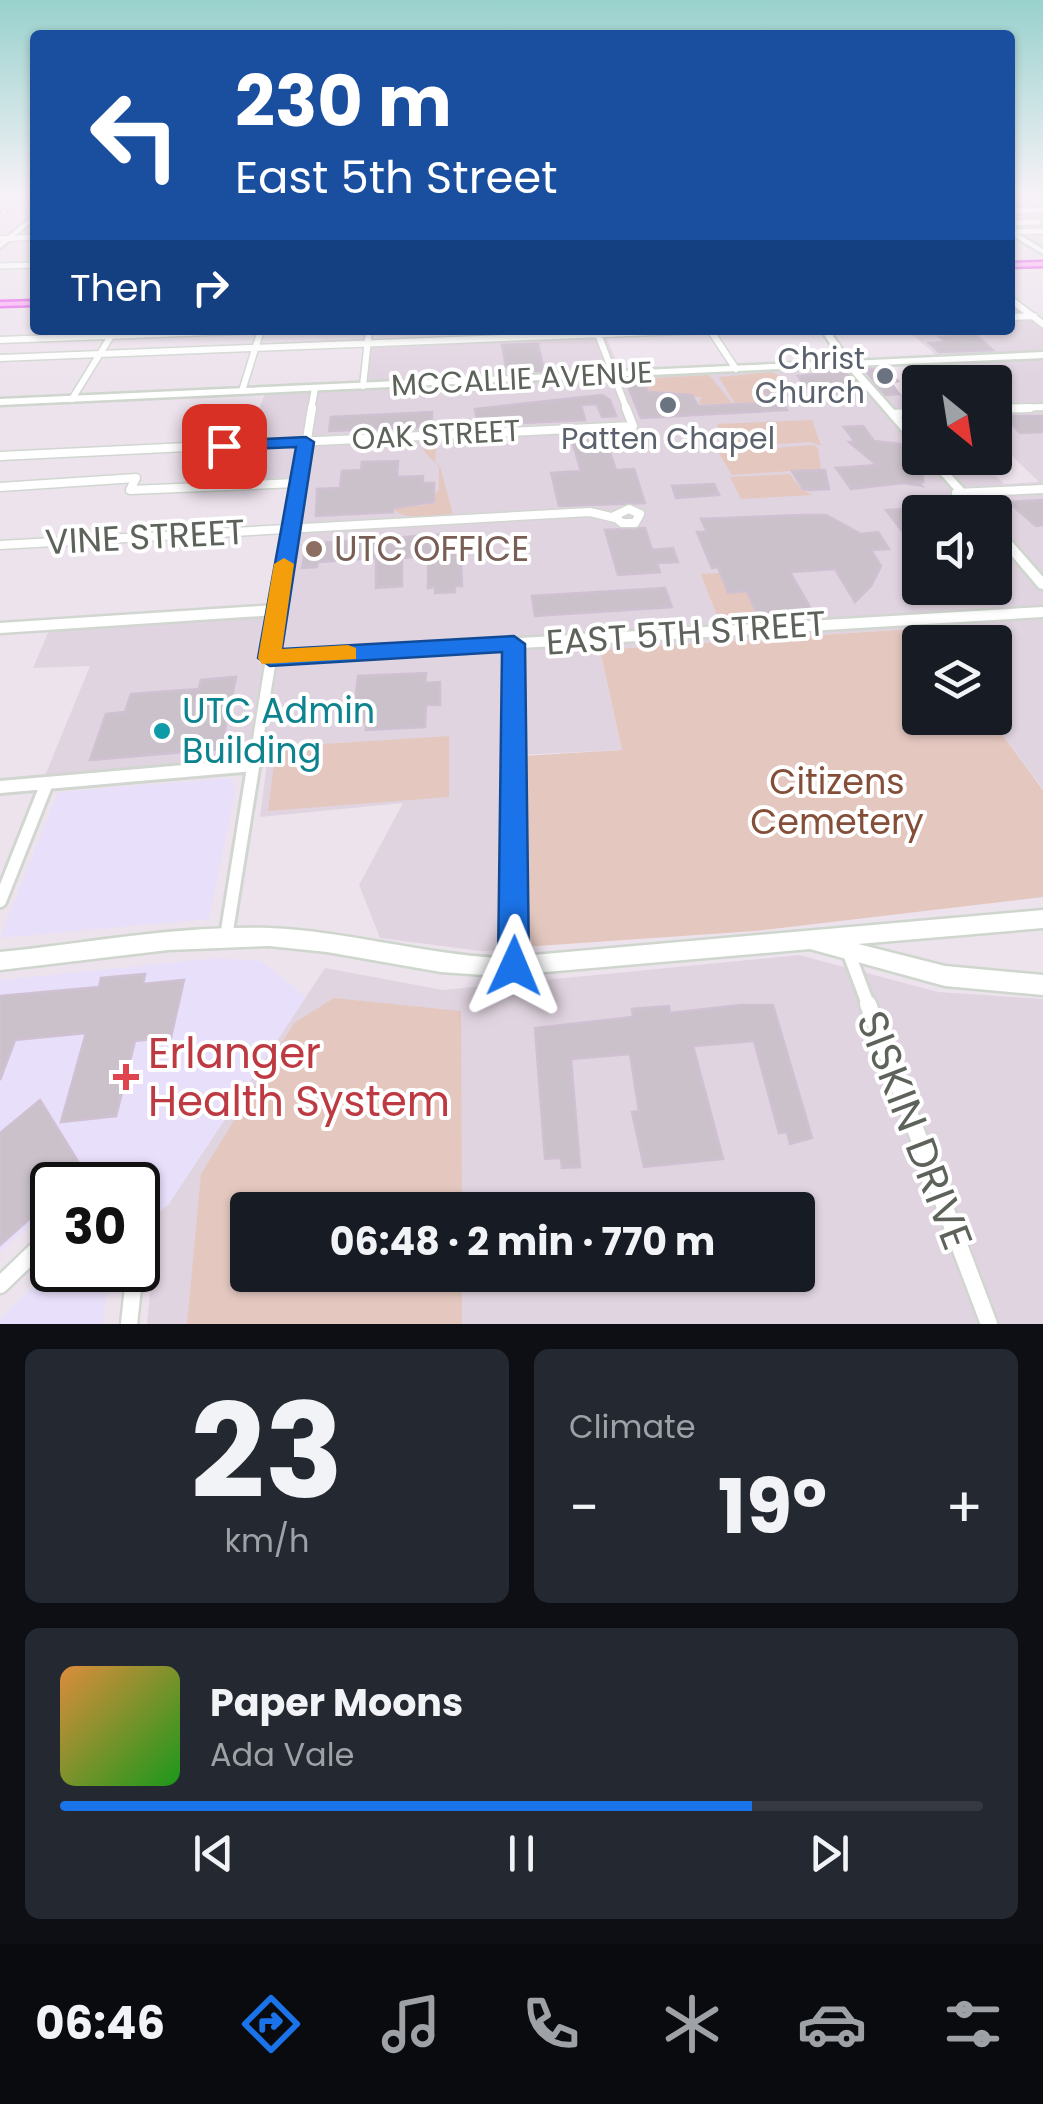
<!DOCTYPE html>
<meta charset="utf-8">
<style>
body{margin:0;font-family:Poppins,sans-serif;background:#242831;color:#f1f3f6;height:100vh;display:flex;flex-direction:column;font-size:38px;white-space:nowrap}
*{box-sizing:border-box;margin:0}
p{font-size:32px;color:#9ea1a6}
.icon{flex:none;width:55px;height:55px;fill:none;stroke:currentColor;stroke-width:2;stroke-linecap:round;stroke-linejoin:round}
.map{position:relative;height:1324px;overflow:hidden}
.panel{display:flex;flex-direction:column;gap:25px;padding:25px;background:#0d0f14;flex:1}
.panel>*{flex:none}
.hud{position:absolute;left:30px;top:30px;width:985px;height:305px;border-radius:10px;box-shadow:0 2px 8px #0004;background:#1a4fa0;color:#fff;overflow:hidden}
.needle{width:65px;rotate:150deg}
.buttons{position:absolute;left:902px;top:365px;display:grid;gap:20px}
.buttons a{display:grid;place-items:center;width:110px;height:110px;border-radius:10px;background:#171b24;box-shadow:0 2px 8px #0004;font-size:50px}
.speed{position:absolute;left:30px;top:1162px;display:flex;gap:20px;font-size:50px;font-weight:700;text-align:center}
.speed>*{display:grid;place-content:center;width:130px;height:130px;border-radius:50%;background:#171b24;box-shadow:0 2px 8px #0004;line-height:1}
.speed .limit{border:5px solid #111;border-radius:15px;background:#fff;color:#111}
.pin{position:absolute;display:grid;place-items:center;width:85px;height:85px;color:#fff;margin:-42px;border-radius:20px;box-shadow:0 5px 15px #0006}
.me{position:absolute;width:110px;margin:-55px;rotate:1deg;stroke-linejoin:round;filter:drop-shadow(0 0 8px #0008)}
.turn{display:flex;align-items:center;gap:35px;height:210px;padding:0 40px;font-size:45px}
.turn .icon{width:130px;height:130px;stroke-width:2.5}
.turn b{display:block;font-size:70px;line-height:85px}
.then{display:flex;align-items:center;height:95px;padding:0 40px;background:#0003;gap:20px;font-size:38px}
.big{font-size:75px;font-weight:700;line-height:1.1}
.panel .widget{flex:1;display:flex;flex-direction:column;justify-content:center;gap:15px;min-width:0;padding:0 35px;border-radius:15px;background:#242831}
.panel .dial{align-items:center;gap:0}
.dial b{font-size:130px;line-height:1}
.song{display:flex;align-items:center;gap:30px}
.cover{width:120px;height:120px;border-radius:15px;background:linear-gradient(135deg,hsl(30 70% 55%),hsl(120 70% 35%))}
.played{height:10px;border-radius:5px;background:linear-gradient(90deg,#1a73e8 75%,#363941 75%)}
.keys{display:flex;justify-content:space-around;direction:ltr}
.heat{display:flex;justify-content:space-between;align-items:center;font-size:55px;direction:ltr}
.panel .tiles{flex:1;display:grid;gap:25px;grid-template-columns:1fr 1fr}
.widget:last-child{grid-column:span 2}
.trip{position:absolute;left:230px;top:1192px;width:585px;height:100px;border-radius:10px;background:#171b24;box-shadow:0 2px 8px #0004;font-weight:700;line-height:100px;text-align:center}
.dock{display:flex;height:160px;justify-content:space-around;align-items:center;background:#090b0e;color:#9ea1a6}
.dock .icon{width:70px;height:70px}
.dock .active{color:#1a73e8}
.dock b{font-size:45px;color:#f1f3f6}
.map>svg:first-child{display:block}
.education{fill:#e0d4e0;fill-rule:evenodd}
.medical{fill:#e8dffa}
.green{fill:#e4c8c0}
.building{fill:#cac1cb;stroke:#d0c1d2;stroke-width:2.5}
.lines{fill:none;stroke-linecap:round;stroke-linejoin:round}
.street-far5-casing{stroke:#d1d7d0;stroke-width:8}
.street-far4-casing{stroke:#d1d7d0;stroke-width:9}
.street-far3-casing{stroke:#d1d7d0;stroke-width:11}
.street-far2-casing{stroke:#d1d7d0;stroke-width:15}
.street-far1-casing{stroke:#d1d7d0;stroke-width:18}
.street-casing{stroke:#d1d7d0;stroke-width:21}
.secondary-casing{stroke:#ced6cd;stroke-width:5}
.primary-casing{stroke:#e55dec;stroke-width:5}
.street-far5{stroke:#fff;stroke-width:5}
.street-far4{stroke:#fff;stroke-width:6}
.street-far3{stroke:#fff;stroke-width:8}
.street-far2{stroke:#fff;stroke-width:10}
.street-far1{stroke:#fff;stroke-width:12}
.street{stroke:#fff;stroke-width:16}
.secondary{fill:#fff;fill-rule:evenodd}
.primary{fill:#fca9f6;fill-rule:evenodd}
.rail{stroke:#9fa19e;stroke-width:2.5;stroke-dasharray:1 6;stroke-linecap:butt}
.route{fill:#1a73e8;stroke:#114b97;stroke-width:2.5}
.slow{fill:#f59e0b}
.worship-dot{fill:#6b7280;stroke:#fff;stroke-width:4}
.education-dot{fill:#8d6e63;stroke:#fff;stroke-width:4}
.culture-dot{fill:#0f9aa8;stroke:#fff;stroke-width:4}
.health-dot{fill:#e0444e;stroke:#fff;stroke-width:4}
.labels{text-anchor:middle;stroke-width:8;stroke-linejoin:round;paint-order:stroke}
.far-worship-label{font-size:30px;fill:#5b616d;stroke:#fff;text-anchor:end}
.far-street-label{font-size:30px;fill:#5d635b;stroke:#fff}
.street-label{font-size:35px;fill:#5d635b;stroke:#fff}
.education-label{font-size:35px;fill:#785e54;stroke:#fff;text-anchor:start}
.culture-label{font-size:35px;fill:#0d838f;stroke:#fff;text-anchor:start}
.park-label{font-size:35px;fill:#844e38;stroke:#fff}
.near-health-label{font-size:42px;fill:#be3a42;stroke:#fff;text-anchor:start}
.near-street-label{font-size:42px;fill:#5d635b;stroke:#fff}
</style>
<div class="map">
<svg width="1043" height="1324" viewBox="0 0 1043 1324">
<rect width="100%" height="100%" fill="#ede3ed"/>
<path class="education" d="M 1010,302 L 1043,329 L 1043,789 L 990,718 L 995,718 L 997,703 L 995,642 L 950,642 L 938,627 L 600,650 L 622,750 L 516,755 L 514,949 L 481,951 L 380,938 L 359,885 L 403,803 L 260,817 L 268,755 L 44,778 L 90,666 L 33,668 L 50,628 L 285,612 L 300,481 L 186,487 L 200,449 L 233,448 L 242,417 L 257,416 L 265,393 L 367,388 L 370,344 L 482,339 L 481,330 L 485,330 L 487,339 L 616,334 L 614,330 L 748,330 L 606,337 L 621,372 L 854,362 L 872,371 L 864,373 L 883,395 L 915,394 L 908,386 L 920,385 L 920,458 L 940,458 L 948,466 L 984,464 L 1004,484 L 1039,482 L 995,439 L 995,382 L 958,382 L 940,365 L 945,363 L 907,330 L 1010,330 ZM 920,512 L 995,512 L 995,588 L 920,588 Z
M 799,955 L 938,992 L 1043,999 L 1043,1324 L 147,1324 L 154,1255 L 148,1220 L 168,1205 L 325,968 L 443,990 ZM 248,1210 L 798,1210 L 798,1275 L 248,1275 Z"/>
<path class="medical" d="M 231,778 L 236,787 L 209,919 L 0,938 L 58,792 Z
M 216,958 L 261,961 L 306,997 L 168,1205 L 148,1220 L 138,1205 L 138,1185 L 123,1185 L 104,1159 L 75,1185 L 52,1185 L 52,1205 L 0,1252 L 0,980 Z
M 52,1268 L 109,1270 L 103,1324 L 0,1324 L 0,1319 Z"/>
<path class="green" d="M 772,372 L 782,377 L 772,383 L 785,383 L 765,394 L 778,402 L 735,404 L 719,377 Z
M 709,375 L 733,404 L 687,404 L 699,403 L 701,397 L 672,396 L 670,391 L 651,399 L 639,379 Z
M 812,420 L 821,446 L 810,442 L 727,447 L 717,424 Z
M 437,442 L 435,462 L 440,466 L 453,514 C 429,515 401,524 386,502 L 423,506 L 439,490 L 439,467 L 423,450 Z
M 813,445 L 818,448 L 821,469 L 732,475 L 718,452 Z
M 790,474 L 801,489 L 813,495 L 741,499 L 730,477 Z
M 720,573 L 729,593 L 755,591 L 761,619 L 733,621 L 716,613 L 701,574 Z
M 938,627 L 949,642 L 920,642 L 920,718 L 990,718 L 1043,790 L 1043,897 L 755,931 L 523,947 L 522,756 L 622,750 L 600,650 Z
M 449,736 L 449,797 L 268,811 L 276,747 Z
M 334,998 L 461,1011 L 462,1210 L 248,1210 L 248,1275 L 462,1275 L 462,1324 L 187,1324 L 201,1174 L 294,1023 Z"/>
<path class="building" d="M 954,330 L 970,330 L 993,350 L 939,352 L 929,343 L 945,342 L 940,337 L 960,336 Z
M 538,344 L 544,371 L 532,371 L 531,366 L 506,367 L 502,345 Z
M 886,368 L 898,381 L 891,383 L 899,394 L 885,395 L 864,369 Z
M 844,371 L 858,385 L 847,386 L 852,392 L 821,394 L 816,387 L 806,388 L 798,376 Z
M 644,383 L 648,392 L 692,395 L 698,406 L 772,403 L 761,386 L 781,385 L 788,395 L 779,399 L 787,410 L 641,418 L 627,384 Z
M 602,395 L 610,400 L 616,416 L 602,417 L 597,404 L 581,405 L 585,420 L 478,425 L 475,409 Z
M 432,412 L 432,427 L 329,431 L 331,417 Z
M 1004,416 L 1043,416 L 1043,432 L 1020,433 Z
M 863,426 L 874,441 L 900,444 L 923,466 L 923,482 L 918,482 L 922,486 L 903,483 L 851,489 L 836,468 L 877,465 L 849,442 L 855,442 L 844,427 Z
M 604,436 L 616,470 L 634,469 L 645,503 L 559,506 L 551,473 L 581,471 L 571,438 Z
M 398,461 L 397,477 L 423,476 L 423,483 L 434,483 L 434,502 L 393,508 L 393,512 L 316,516 L 317,489 L 340,488 L 342,471 L 361,470 L 362,462 Z
M 825,470 L 829,489 L 810,490 L 803,489 L 792,471 Z
M 714,484 L 719,495 L 676,498 L 672,486 Z
M 1043,500 L 1043,525 L 1036,526 L 1008,502 Z
M 920,508 L 920,546 L 914,547 L 886,510 Z
M 802,515 L 826,515 L 861,534 L 878,532 L 889,549 L 871,550 L 881,566 L 871,586 L 855,602 L 835,569 L 790,572 L 811,609 L 758,616 L 747,591 L 728,593 L 718,567 L 712,568 L 697,532 L 707,532 L 701,519 Z
M 645,528 L 652,550 L 673,548 L 678,562 L 657,563 L 660,572 L 618,575 L 605,530 Z
M 460,533 L 462,586 L 455,586 L 455,592 L 435,593 L 435,587 L 428,588 L 428,556 L 402,558 L 402,586 L 376,588 L 376,558 L 318,562 L 317,567 L 302,568 L 306,544 Z
M 665,588 L 672,607 L 535,616 L 532,596 Z
M 426,673 L 425,683 L 440,682 L 440,705 L 426,705 L 425,727 L 366,730 L 366,723 L 353,724 L 358,676 Z
M 236,677 L 221,749 L 211,750 L 209,758 L 182,761 L 184,752 L 90,760 L 106,714 L 125,712 L 131,694 L 199,689 L 201,680 Z
M 145,974 L 143,984 L 184,980 L 171,1037 L 135,1041 L 116,1116 L 61,1122 L 86,1033 L 15,1040 L 0,1080 L 0,996 L 99,987 L 101,978 Z
M 741,1005 L 773,1005 L 812,1138 L 790,1144 L 787,1132 L 779,1133 L 754,1041 L 693,1046 L 723,1159 L 644,1167 L 632,1112 L 639,1111 L 630,1054 L 571,1059 L 580,1167 L 562,1168 L 561,1158 L 545,1159 L 535,1028 L 633,1017 L 632,1009 L 669,1006 L 670,1013 Z
M 40,1100 L 84,1171 L 68,1185 L 52,1185 L 52,1199 L 0,1245 L 0,1133 Z"/>
<g class="lines">
<g class="street-far5-casing">
<path id="street-far5" d="M 1010,211 L 1043,210
M 1010,223 L 1039,222
M 1010,232 L 1043,231
M 0,239 L 35,237
M 0,266 L 35,265"/>
</g>
<g class="street-far4-casing">
<path id="street-far4" d="M 1010,299 L 1043,324
M 1010,317 L 1034,316
M 710,330 L 736,369
M 598,334 L 627,410
M 0,340 L 265,330
M 0,358 L 706,330
M 363,386 L 369,330
M 242,391 L 261,330
M 72,399 L 111,336
M 995,409 L 1043,407
M 311,410 L 315,388"/>
</g>
<g class="street-far3-casing">
<path id="street-far3" d="M 995,409 L 1030,408
M 893,414 L 920,412
M 0,456 L 633,426 L 626,408
M 0,487 L 136,478 L 130,490 L 298,483
M 956,493 L 1043,489
M 629,509 L 640,514 L 635,523 L 622,523 L 614,516 Z
M 0,545 L 590,512 L 615,518
M 287,563 L 312,408"/>
</g>
<g class="street-far2-casing">
<path id="street-far2" d="M 0,628 L 276,610
M 513,644 L 513,758
M 270,658 L 1043,612
M 255,758 L 287,560"/>
</g>
<g class="street-far1-casing">
<path id="street-far1" d="M 513,755 L 514,966
M 0,787 L 254,765
M 0,901 L 47,783
M 226,937 L 255,755
M 848,951 L 869,1007"/>
</g>
<g class="street-casing">
<path id="street" d="M 868,1004 L 989,1324
M 0,1285 L 52,1235
M 129,1324 L 135,1270"/>
</g>
<g class="secondary-casing">
<path id="secondary" d="M 1014,196 L 1043,201 L 1043,205 L 1015,197 Z
M 35,214 L 35,219 L 0,248 L 0,243 Z
M 1010,229 L 1043,249 L 1043,254 L 1010,234 Z
M 821,330 L 829,330 L 850,361 L 1043,352 L 1043,358 L 855,366 L 920,439 L 920,448 L 916,447 L 846,366 L 0,405 L 0,399 L 842,361 Z
M 926,458 L 936,458 L 985,512 L 974,512 Z
M 995,526 L 999,527 L 1043,577 L 1043,589 L 1039,588 L 995,536 Z
M 1043,910 L 1043,928 L 858,944 L 945,966 L 1043,975 L 1043,995 L 945,986 L 810,949 L 499,976 L 441,972 L 327,952 L 269,946 L 168,950 L 0,970 L 0,952 C 89,943 179,925 269,928 C 347,931 422,954 499,958 Z"/>
</g>
<g class="primary-casing">
<path id="primary" d="M 1043,262 L 1043,266 L 1010,267 L 1010,263 Z
M 35,301 L 35,305 L 0,306 L 0,302 Z"/>
</g>
<use href="#street-far5" class="street-far5"/>
<use href="#street-far4" class="street-far4"/>
<use href="#street-far3" class="street-far3"/>
<use href="#street-far2" class="street-far2"/>
<use href="#street-far1" class="street-far1"/>
<use href="#street" class="street"/>
<use href="#secondary" class="secondary"/>
<use href="#primary" class="primary"/>
<path class="rail" d="M 0,213 L 35,205"/>
</g>
<linearGradient id="sky" x2="0" y2="1"><stop stop-color="#98d1cd"/><stop offset="0.51" stop-color="#f7f2f7"/><stop offset="1" stop-color="#f7f2f7" stop-opacity="0"/></linearGradient>
<rect width="1043" height="381" fill="url(#sky)"/>
<path class="route" d="M 306,437 L 314,442 L 282,649 L 514,636 L 525,644 L 529,966 L 525,977 L 514,982 L 503,977 L 498,966 L 502,652 L 270,666 L 258,658 L 296,447 L 224,450 L 216,446 L 224,441 Z"/>
<path class="slow" d="M 284,558 L 294,564 L 282,649 L 348,645 L 356,648 L 356,659 L 262,664 L 258,658 L 274,564 Z"/>
<g class="worship-dot">
<circle cx="885" cy="376" r="10"/>
<circle cx="668" cy="405" r="10"/>
</g>
<circle class="education-dot" cx="314" cy="549" r="10"/>
<circle class="culture-dot" cx="162" cy="731" r="10"/>
<path class="health-dot" d="M121 1062h10v10h10v10h-10v10h-10v-10h-10v-10h10z"/>
<g class="labels">
<g class="far-worship-label">
<text x="865" y="369">Christ<tspan x="865" dy="34">Church</tspan></text>
<text x="668" y="449" text-anchor="middle">Patten Chapel</text>
</g>
<g class="far-street-label">
<text transform="translate(522 379) rotate(-3)" y="10">MCCALLIE AVENUE</text>
<text transform="translate(436 435) rotate(-3)" y="10">OAK STREET</text>
</g>
<g class="street-label">
<text transform="translate(145 537) rotate(-3)" y="12">VINE STREET</text>
<text transform="translate(686 633) rotate(-4)" y="12">EAST 5TH STREET</text>
</g>
<g class="education-label">
<text x="334" y="561">UTC OFFICE</text>
</g>
<g class="culture-label">
<text x="182" y="723">UTC Admin<tspan x="182" dy="40">Building</tspan></text>
</g>
<g class="park-label">
<text x="837" y="794">Citizens<tspan x="837" dy="40">Cemetery</tspan></text>
</g>
<g class="near-health-label">
<text x="148" y="1068">Erlanger<tspan x="148" dy="48">Health System</tspan></text>
</g>
<g class="near-street-label">
<text transform="translate(915 1130) rotate(69)" y="15">SISKIN DRIVE</text>
</g>
</g>
</svg>
<div class="buttons">
<a><svg class="needle" viewBox="-14 -14 28 28"><path d="M0-13l5 13h-10z" fill="#e53935"/><path d="M0 13l5-13h-10z" fill="#9ea1a6"/></svg></a>
<a><svg class="icon" aria-label="sound" viewBox="0 0 24 24"><path d="M4 9h4l5-4v14l-5-4H4zM17 9q2 3 0 6"/></svg></a>
<a><svg class="icon" aria-label="layers" viewBox="0 0 24 24"><path d="M12 4l9 5-9 5-9-5zM3 14l9 5 9-5"/></svg></a>
</div>
<div class="speed"><div class="limit">30</div></div>
<div class="pin" style="left:224px;top:446px;background:#d93025"><svg class="icon" aria-label="arrive" viewBox="0 0 24 24"><path d="M6 21V4h12l-3 4 3 4H6"/></svg></div>
<svg class="me" style="left:514px;top:966px" viewBox="-20 -20 40 40"><path d="M0-17L14 15 0 8-14 15z" fill="#1a73e8" stroke="#fff" stroke-width="4"/></svg>
<div class="trip">06:48 · 2 min · 770 m</div>
<div class="hud">
<div class="turn"><svg class="icon" aria-label="left" viewBox="0 0 24 24"><path d="M17 20v-9H6M10 6l-5 5 5 5"/></svg><div><b>230 m</b>East 5th Street</div></div>
<div class="then">Then<svg class="icon" aria-label="right" viewBox="0 0 24 24"><path d="M7 20v-9h11M14 6l5 5-5 5"/></svg></div>
</div>
</div>
<section class="panel">
<div class="tiles">
<div class="widget dial"><b>23</b><p>km/h</p></div>
<div class="widget"><p>Climate</p>
<div class="heat"><a>−</a><b class="big">19°</b><a>+</a></div>
</div>
<div class="widget">
<div class="song"><i class="cover"></i><div><b>Paper Moons</b><p>Ada Vale</p></div></div>
<div class="played"></div>
<div class="keys"><svg class="icon" aria-label="previous" viewBox="0 0 24 24"><path d="M18 5L8 12l10 7zM5 5v14"/></svg><svg class="icon" aria-label="pause" viewBox="0 0 24 24"><path d="M8 5v14M16 5v14"/></svg><svg class="icon" aria-label="next" viewBox="0 0 24 24"><path d="M6 5l10 7-10 7zM19 5v14"/></svg></div>
</div>
</div>
</section>
<nav class="dock">
<b>06:46</b>
<svg class="icon active" aria-label="directions" viewBox="0 0 24 24"><path d="M12 3l9 9-9 9-9-9zM9 14v-3h6M13 9l2 2-2 2"/></svg>
<svg class="icon" aria-label="music" viewBox="0 0 24 24"><path d="M9 18V5l10-2v13"/><circle cx="6" cy="18" r="3"/><circle cx="16" cy="16" r="3"/></svg>
<svg class="icon" aria-label="phone" viewBox="0 0 24 24"><path d="M5 4h4l2 5-3 2q2 4 5 5l2-3 5 2v4C11 20 4 13 5 4z"/></svg>
<svg class="icon" aria-label="climate" viewBox="0 0 24 24"><path d="M12 3v18M4 7l16 10M4 17L20 7"/></svg>
<svg class="icon" aria-label="car" viewBox="0 0 24 24"><path d="M5 17H2v-5l4-1 3-4h7l3 4 3 1v5h-3M9 17h6M6 11h13"/><circle cx="7" cy="17" r="2"/><circle cx="17" cy="17" r="2"/></svg>
<svg class="icon" aria-label="filters" viewBox="0 0 24 24"><path d="M4 7h16M4 17h16"/><circle cx="9" cy="7" r="2"/><circle cx="15" cy="17" r="2"/></svg>
</nav>
